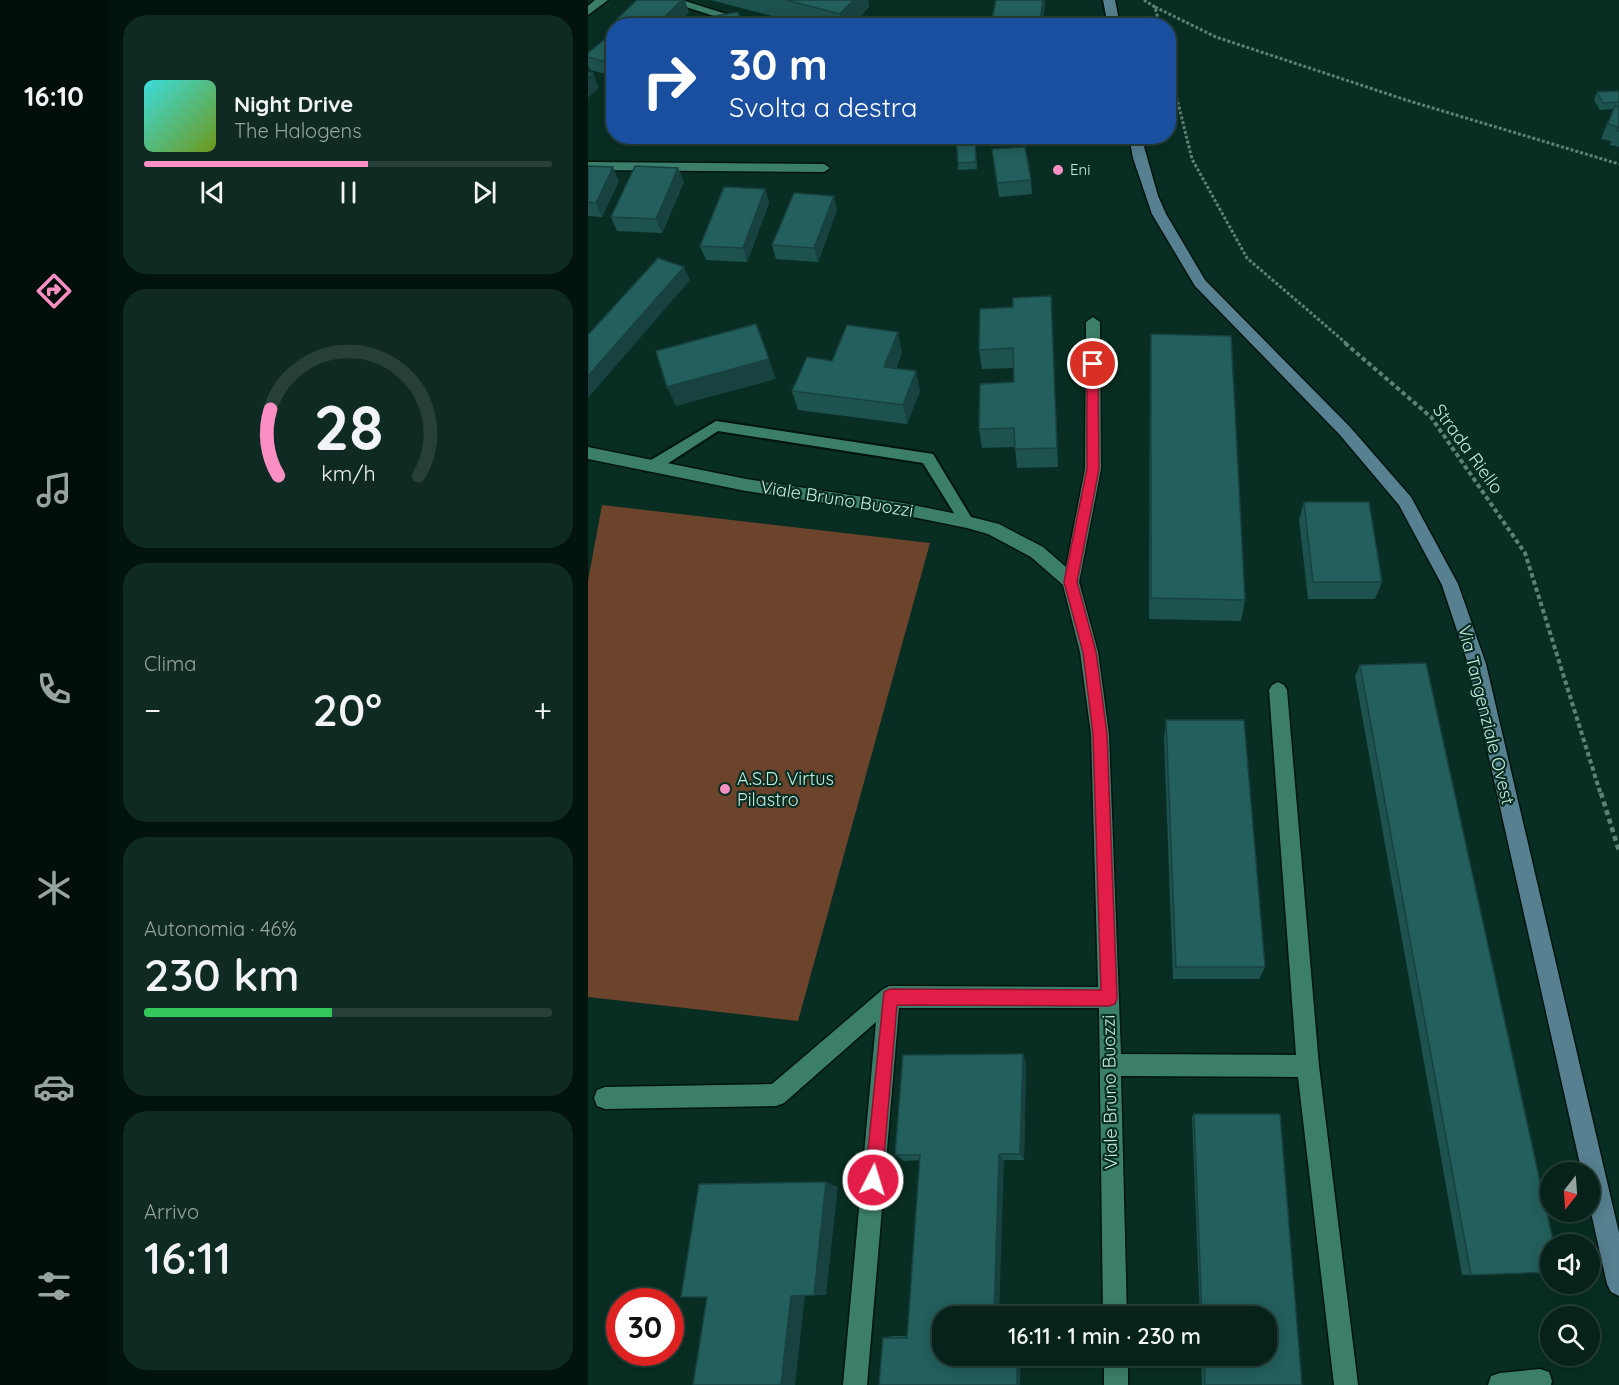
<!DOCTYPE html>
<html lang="it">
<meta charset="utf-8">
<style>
body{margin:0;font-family:Quicksand,sans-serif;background:#0f2a23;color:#f1f3f6;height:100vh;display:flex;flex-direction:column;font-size:22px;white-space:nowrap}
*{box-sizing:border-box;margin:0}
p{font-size:20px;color:#98a4a2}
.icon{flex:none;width:33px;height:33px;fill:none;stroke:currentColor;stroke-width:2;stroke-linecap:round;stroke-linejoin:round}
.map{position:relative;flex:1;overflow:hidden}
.side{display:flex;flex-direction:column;gap:15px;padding:15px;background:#03130e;width:480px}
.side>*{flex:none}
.top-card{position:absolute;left:18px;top:18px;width:570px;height:126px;border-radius:24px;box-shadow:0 3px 15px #0003,0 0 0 2px #273f39;background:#1a4fa0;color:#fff;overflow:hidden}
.needle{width:39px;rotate:197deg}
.buttons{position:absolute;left:952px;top:1162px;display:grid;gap:12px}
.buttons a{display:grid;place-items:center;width:60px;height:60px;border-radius:50%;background:#06221a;box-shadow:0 3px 15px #0003,0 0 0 2px #273f39;font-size:30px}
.speed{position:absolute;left:18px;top:1288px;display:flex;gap:12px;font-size:30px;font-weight:700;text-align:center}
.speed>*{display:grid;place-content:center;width:78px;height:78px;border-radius:50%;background:#06221a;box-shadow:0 3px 15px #0003,0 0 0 2px #273f39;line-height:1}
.speed .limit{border:9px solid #d22;background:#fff;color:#111}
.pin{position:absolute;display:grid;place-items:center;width:51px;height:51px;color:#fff;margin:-26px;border:3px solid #fff;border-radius:50%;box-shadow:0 2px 6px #0007}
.me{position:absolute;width:66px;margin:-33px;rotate:5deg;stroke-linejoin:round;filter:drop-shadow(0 0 4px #0008)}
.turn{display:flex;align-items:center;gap:21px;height:126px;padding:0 24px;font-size:27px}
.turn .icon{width:78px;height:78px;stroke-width:2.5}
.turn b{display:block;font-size:42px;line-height:51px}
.big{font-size:45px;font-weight:600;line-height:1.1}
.side .card{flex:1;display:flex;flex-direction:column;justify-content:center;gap:9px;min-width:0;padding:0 21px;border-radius:24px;background:#0f2a23}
.side .dial{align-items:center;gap:0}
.dial svg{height:156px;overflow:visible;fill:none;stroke:#273f39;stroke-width:7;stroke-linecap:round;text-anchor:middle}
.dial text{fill:#f1f3f6;stroke:none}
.song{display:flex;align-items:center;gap:18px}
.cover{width:72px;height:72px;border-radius:9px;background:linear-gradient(135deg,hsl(180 70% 55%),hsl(80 70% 35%))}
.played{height:6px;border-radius:3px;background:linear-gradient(90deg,#fb8fc4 55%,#273f39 55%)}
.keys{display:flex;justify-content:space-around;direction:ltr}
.heat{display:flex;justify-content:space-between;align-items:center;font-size:33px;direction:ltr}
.charge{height:9px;border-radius:4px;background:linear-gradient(90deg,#34c759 46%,#273f39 0)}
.trip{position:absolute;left:344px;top:1306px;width:345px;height:60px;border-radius:24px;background:#06221a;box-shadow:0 3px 15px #0003,0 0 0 2px #273f39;font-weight:600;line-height:60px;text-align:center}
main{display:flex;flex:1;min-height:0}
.dock{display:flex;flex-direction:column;width:108px;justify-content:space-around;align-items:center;background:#020e0a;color:#98a4a2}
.dock .icon{width:42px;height:42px}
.dock .on{color:#fb8fc4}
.dock b{font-size:27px;color:#f1f3f6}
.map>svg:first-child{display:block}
.green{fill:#6c442c}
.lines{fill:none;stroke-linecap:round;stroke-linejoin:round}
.lane-casing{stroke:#01140e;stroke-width:4}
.street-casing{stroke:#01140e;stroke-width:3}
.secondary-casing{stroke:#01140e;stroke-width:3}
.path-far2{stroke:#5e8175;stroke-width:3;stroke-dasharray:3 2;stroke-linecap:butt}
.path-far1{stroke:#5e8175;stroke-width:4;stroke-dasharray:4.5 3;stroke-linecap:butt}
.path{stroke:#5e8175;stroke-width:4.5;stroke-dasharray:5 4;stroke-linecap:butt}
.lane{fill:#3b7f6a;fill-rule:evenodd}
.street{fill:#3b7f6a;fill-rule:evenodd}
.secondary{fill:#578190;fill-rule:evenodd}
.wall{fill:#1e524f}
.shaded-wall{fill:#184240}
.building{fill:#235f5c;stroke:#184240;stroke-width:1.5}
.route{fill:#e11d48;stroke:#92132f;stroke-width:1.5}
.poi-dot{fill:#fb8fc4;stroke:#082e23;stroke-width:2}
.labels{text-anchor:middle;stroke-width:4.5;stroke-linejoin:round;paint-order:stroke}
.far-poi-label{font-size:15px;fill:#c8e9dc;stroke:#082e23;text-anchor:start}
.street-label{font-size:18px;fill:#c8e9dc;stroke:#082e23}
.poi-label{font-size:18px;fill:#c8e9dc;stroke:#082e23;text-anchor:start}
</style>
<main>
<nav class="dock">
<b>16:10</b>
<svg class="icon on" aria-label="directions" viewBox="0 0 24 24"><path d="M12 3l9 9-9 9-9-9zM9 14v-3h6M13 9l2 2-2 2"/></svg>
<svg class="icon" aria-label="music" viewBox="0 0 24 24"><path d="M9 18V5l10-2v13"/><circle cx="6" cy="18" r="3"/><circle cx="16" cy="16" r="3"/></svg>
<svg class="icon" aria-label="phone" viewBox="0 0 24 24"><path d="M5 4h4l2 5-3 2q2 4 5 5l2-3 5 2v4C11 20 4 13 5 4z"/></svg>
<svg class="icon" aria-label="climate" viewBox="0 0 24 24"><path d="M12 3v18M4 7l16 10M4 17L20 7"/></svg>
<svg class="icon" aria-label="car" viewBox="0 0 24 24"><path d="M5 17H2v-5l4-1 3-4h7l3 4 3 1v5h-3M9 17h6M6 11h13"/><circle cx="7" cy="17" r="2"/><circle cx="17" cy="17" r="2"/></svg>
<svg class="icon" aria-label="filters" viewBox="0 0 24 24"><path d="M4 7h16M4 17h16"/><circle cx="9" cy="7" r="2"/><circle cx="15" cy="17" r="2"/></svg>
</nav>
<section class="side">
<div class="card">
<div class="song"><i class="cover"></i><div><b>Night Drive</b><p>The Halogens</p></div></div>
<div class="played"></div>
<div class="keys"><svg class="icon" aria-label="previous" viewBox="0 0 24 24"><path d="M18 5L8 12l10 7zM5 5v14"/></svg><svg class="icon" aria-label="pause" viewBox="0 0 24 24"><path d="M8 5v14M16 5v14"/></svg><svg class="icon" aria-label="next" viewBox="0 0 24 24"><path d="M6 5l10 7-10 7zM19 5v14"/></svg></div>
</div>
<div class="card dial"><svg viewBox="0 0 100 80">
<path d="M14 69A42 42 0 1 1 86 69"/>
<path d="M14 69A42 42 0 0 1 10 35" stroke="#fb8fc4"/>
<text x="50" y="56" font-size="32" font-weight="700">28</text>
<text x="50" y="72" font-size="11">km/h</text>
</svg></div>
<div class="card"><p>Clima</p>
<div class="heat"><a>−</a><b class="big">20°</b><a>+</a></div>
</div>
<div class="card"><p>Autonomia · 46%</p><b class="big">230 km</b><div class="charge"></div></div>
<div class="card"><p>Arrivo</p><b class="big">16:11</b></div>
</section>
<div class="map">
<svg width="1031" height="1385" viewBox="0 0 1031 1385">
<rect width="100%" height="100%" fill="#082e23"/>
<path class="green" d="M 14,505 L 342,543 L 210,1021 L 0,997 L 0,581 Z"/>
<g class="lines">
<g class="lane-casing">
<path id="lane" d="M 128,421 L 345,454 L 386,522 L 384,526 L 374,526 L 335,463 L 130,431 L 68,471 L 58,471 L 56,467 L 58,463 Z"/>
</g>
<g class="street-casing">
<path id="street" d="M 7,0 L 20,0 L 0,15 L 0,6 Z
M 76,0 L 94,0 L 176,26 L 157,26 Z
M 0,162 L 236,164 L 242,168 L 236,172 L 0,170 Z
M 505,317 L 512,322 L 513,469 L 491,582 L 510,652 L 521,734 L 533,1054 L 708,1055 L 681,690 L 684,685 L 690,682 L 696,685 L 699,690 L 731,1066 L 770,1385 L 746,1385 L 710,1077 L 533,1076 L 539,1317 L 515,1317 L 511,1008 L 311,1008 L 279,1385 L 255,1385 L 288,1022 L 196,1103 L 188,1106 L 17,1109 L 9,1106 L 6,1098 L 9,1090 L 17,1087 L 184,1084 L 294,990 L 301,986 L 510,987 L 503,734 L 492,652 L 475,585 L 443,557 L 400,534 L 379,528 L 315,515 L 158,491 L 0,459 L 0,447 L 158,479 L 315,503 L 379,516 L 411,524 L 455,547 L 478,567 L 497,469 L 498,322 Z
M 516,1356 L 540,1356 L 540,1385 L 516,1385 Z
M 952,1369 L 961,1372 L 964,1381 L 963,1385 L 900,1385 L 903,1376 L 912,1373 Z"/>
</g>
<g class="secondary-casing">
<path id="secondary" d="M 515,0 L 527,0 L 532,26 L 520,26 Z
M 541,136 L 553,136 L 570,196 L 578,214 L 617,280 L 762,427 L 823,497 L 870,584 L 898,664 L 1031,1233 L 1031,1296 L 1023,1292 L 1019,1284 L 1002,1208 L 1002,1173 L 994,1173 L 880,664 L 854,585 L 811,505 L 752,435 L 607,286 L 564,214 L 545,158 Z"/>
</g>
<path class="path-far2" d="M 556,0 L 567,7 L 572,26
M 567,7 L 628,37 L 818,100 L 1031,164
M 580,63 L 604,159 L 659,258 L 759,344"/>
<path class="path-far1" d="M 757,343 L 843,417 L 937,553 L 1013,795"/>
<path class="path" d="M 1013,793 L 1031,851"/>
<use href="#lane" class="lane"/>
<use href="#street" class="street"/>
<use href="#secondary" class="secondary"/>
</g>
<path class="wall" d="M 123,0 L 280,0 L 281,7 L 264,26 L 222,26 Z
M 408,0 L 457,0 L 457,5 L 454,26 L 405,26 L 404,20 Z
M 101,12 L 87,26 L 31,26 L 28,20 Z
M 26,32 L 26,76 L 2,70 L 0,65 L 0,53 Z
M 1031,91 L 1031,147 L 1022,145 L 1023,141 L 1013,139 L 1025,109 L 1012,110 L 1006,100 L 1009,92 Z
M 119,136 L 133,136 L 130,139 Z
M 387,137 L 389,169 L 370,170 L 370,163 Z
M 404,149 L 443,180 L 444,194 L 411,197 Z
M 0,166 L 31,181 L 14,217 L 0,216 Z
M 90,168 L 96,182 L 74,233 L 29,231 L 23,217 Z
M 177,189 L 181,203 L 159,262 L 118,260 L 112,246 Z
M 249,210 L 230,262 L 188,259 L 184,245 Z
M 463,296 L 470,467 L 429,468 L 427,447 L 394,448 L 391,429 L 426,382 L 425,368 L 394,369 L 391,350 L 425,307 Z
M 563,334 L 657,600 L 653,621 L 561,619 L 562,359 Z
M 314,352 L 308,369 L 332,391 L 319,424 L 210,410 L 204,391 L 244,361 Z
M 716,502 L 794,582 L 787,599 L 720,599 L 711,520 Z
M 772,665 L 963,1272 L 874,1275 L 767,676 Z
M 578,720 L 677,967 L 671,979 L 585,979 L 576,739 Z
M 435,1054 L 438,1063 L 436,1160 L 416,1160 L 354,1356 L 295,1338 L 304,1336 L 319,1336 L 332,1160 L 316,1161 L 307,1155 Z
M 606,1114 L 714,1385 L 614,1385 L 613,1356 L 678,1356 L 678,1317 L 612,1317 L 604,1117 Z"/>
<path class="shaded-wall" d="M 94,0 L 97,0 L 101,12 L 87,26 L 67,26 Z
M 265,0 L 280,0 L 281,7 L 264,26 L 255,26 L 252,14 Z
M 455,0 L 457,0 L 457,5 L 454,26 L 452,26 Z
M 5,73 L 11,88 L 0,98 L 0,78 Z
M 25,167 L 31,181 L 14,217 L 8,203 Z
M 90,168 L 96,182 L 74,233 L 68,219 Z
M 177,189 L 181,203 L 159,262 L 155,248 Z
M 246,196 L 249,210 L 230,262 L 226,248 Z
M 96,267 L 102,280 L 0,398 L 0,376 Z
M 168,324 L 188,379 L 88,406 L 79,387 Z
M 310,332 L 314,352 L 301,387 L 296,367 Z
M 328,371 L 332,391 L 319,424 L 315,405 Z
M 435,1054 L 438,1063 L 436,1160 L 432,1154 Z
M 411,1154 L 416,1160 L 411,1317 L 406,1317 Z
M 238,1182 L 250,1187 L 238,1295 L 226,1295 Z
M 217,1295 L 207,1385 L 193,1385 L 203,1296 Z
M 429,1356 L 433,1356 L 432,1385 L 429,1385 Z"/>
<path class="building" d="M 49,0 L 94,0 L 67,26 L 58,26 L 28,20 Z
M 198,0 L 265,0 L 252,14 Z
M 408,0 L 455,0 L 452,21 L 404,20 Z
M 150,12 L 154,26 L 105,26 L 104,20 Z
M 26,32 L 26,64 L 0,57 L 0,53 Z
M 0,72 L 5,73 L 0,78 Z
M 1031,91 L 1031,102 L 1015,103 L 1009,92 Z
M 1027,106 L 1031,107 L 1031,131 L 1028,131 L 1030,127 L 1020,124 Z
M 387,137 L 388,162 L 370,163 L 368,138 Z
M 437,147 L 443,180 L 409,183 L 404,149 Z
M 0,166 L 25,167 L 8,203 L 0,202 Z
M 47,166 L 90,168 L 68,219 L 23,217 Z
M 136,187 L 177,189 L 155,248 L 112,246 Z
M 206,193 L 246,196 L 226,248 L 184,245 Z
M 70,258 L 96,267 L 0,376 L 0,335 Z
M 463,296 L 469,448 L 427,449 L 426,428 L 391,429 L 392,384 L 426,382 L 425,348 L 391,350 L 392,309 L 425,307 L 425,298 Z
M 168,324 L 181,359 L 79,387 L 68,351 Z
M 259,325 L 310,332 L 296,367 L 328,371 L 315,405 L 204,391 L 219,357 L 244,361 Z
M 563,334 L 643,336 L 657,600 L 563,598 Z
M 716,502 L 781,502 L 794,582 L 725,582 Z
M 838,663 L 966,1245 L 963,1245 L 963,1272 L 883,1275 L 772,665 Z
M 578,720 L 656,720 L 677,967 L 588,967 Z
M 435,1054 L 432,1154 L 411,1154 L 406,1317 L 354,1317 L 354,1356 L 429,1356 L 429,1385 L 291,1385 L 295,1338 L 319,1338 L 332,1155 L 307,1155 L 315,1055 Z
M 606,1114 L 692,1114 L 714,1385 L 617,1385 L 616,1356 L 678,1356 L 678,1317 L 614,1317 Z
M 238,1182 L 226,1295 L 203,1296 L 193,1385 L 105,1385 L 119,1297 L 93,1297 L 111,1184 Z"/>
<path class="route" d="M 505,360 L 510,364 L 511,469 L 489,582 L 508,652 L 519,734 L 529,998 L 527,1004 L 521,1006 L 309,1005 L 294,1180 L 292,1186 L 285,1188 L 279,1186 L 277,1180 L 296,992 L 302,989 L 513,990 L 505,734 L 495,652 L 476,582 L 499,469 L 499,364 Z"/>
<g class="poi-dot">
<circle cx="470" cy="170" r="6"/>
<circle cx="137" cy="789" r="6"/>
</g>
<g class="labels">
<g class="far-poi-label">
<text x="482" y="175">Eni</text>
</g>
<g class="street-label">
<text transform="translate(880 449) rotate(54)" y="6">Strada Riello</text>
<text transform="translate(249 499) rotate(9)" y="6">Viale Bruno Buozzi</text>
<text transform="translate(898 715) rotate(76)" y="6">Via Tangenziale Ovest</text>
<text transform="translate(522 1092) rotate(-91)" y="6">Viale Bruno Buozzi</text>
</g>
<g class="poi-label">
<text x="149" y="785">A.S.D. Virtus<tspan x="149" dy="21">Pilastro</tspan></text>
</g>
</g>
</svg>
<div class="buttons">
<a><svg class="needle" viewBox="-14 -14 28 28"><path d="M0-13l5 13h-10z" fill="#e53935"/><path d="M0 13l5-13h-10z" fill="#98a4a2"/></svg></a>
<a><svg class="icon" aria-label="sound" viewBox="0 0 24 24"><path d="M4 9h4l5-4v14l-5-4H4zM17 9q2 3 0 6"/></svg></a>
<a><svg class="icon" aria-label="search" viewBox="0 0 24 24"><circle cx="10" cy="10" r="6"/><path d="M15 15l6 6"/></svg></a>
</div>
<div class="speed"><div class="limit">30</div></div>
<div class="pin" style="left:505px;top:364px;background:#d93025"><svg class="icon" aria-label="arrive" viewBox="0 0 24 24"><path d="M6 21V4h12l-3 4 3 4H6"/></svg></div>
<svg class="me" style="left:285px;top:1180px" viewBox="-20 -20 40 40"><circle r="17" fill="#e11d48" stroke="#fff" stroke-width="3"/><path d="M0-11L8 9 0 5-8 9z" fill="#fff"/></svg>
<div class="trip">16:11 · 1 min · 230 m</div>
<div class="top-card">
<div class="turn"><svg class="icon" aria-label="right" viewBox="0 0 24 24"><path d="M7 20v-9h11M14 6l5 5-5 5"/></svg><div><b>30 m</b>Svolta a destra</div></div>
</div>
</div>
</main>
